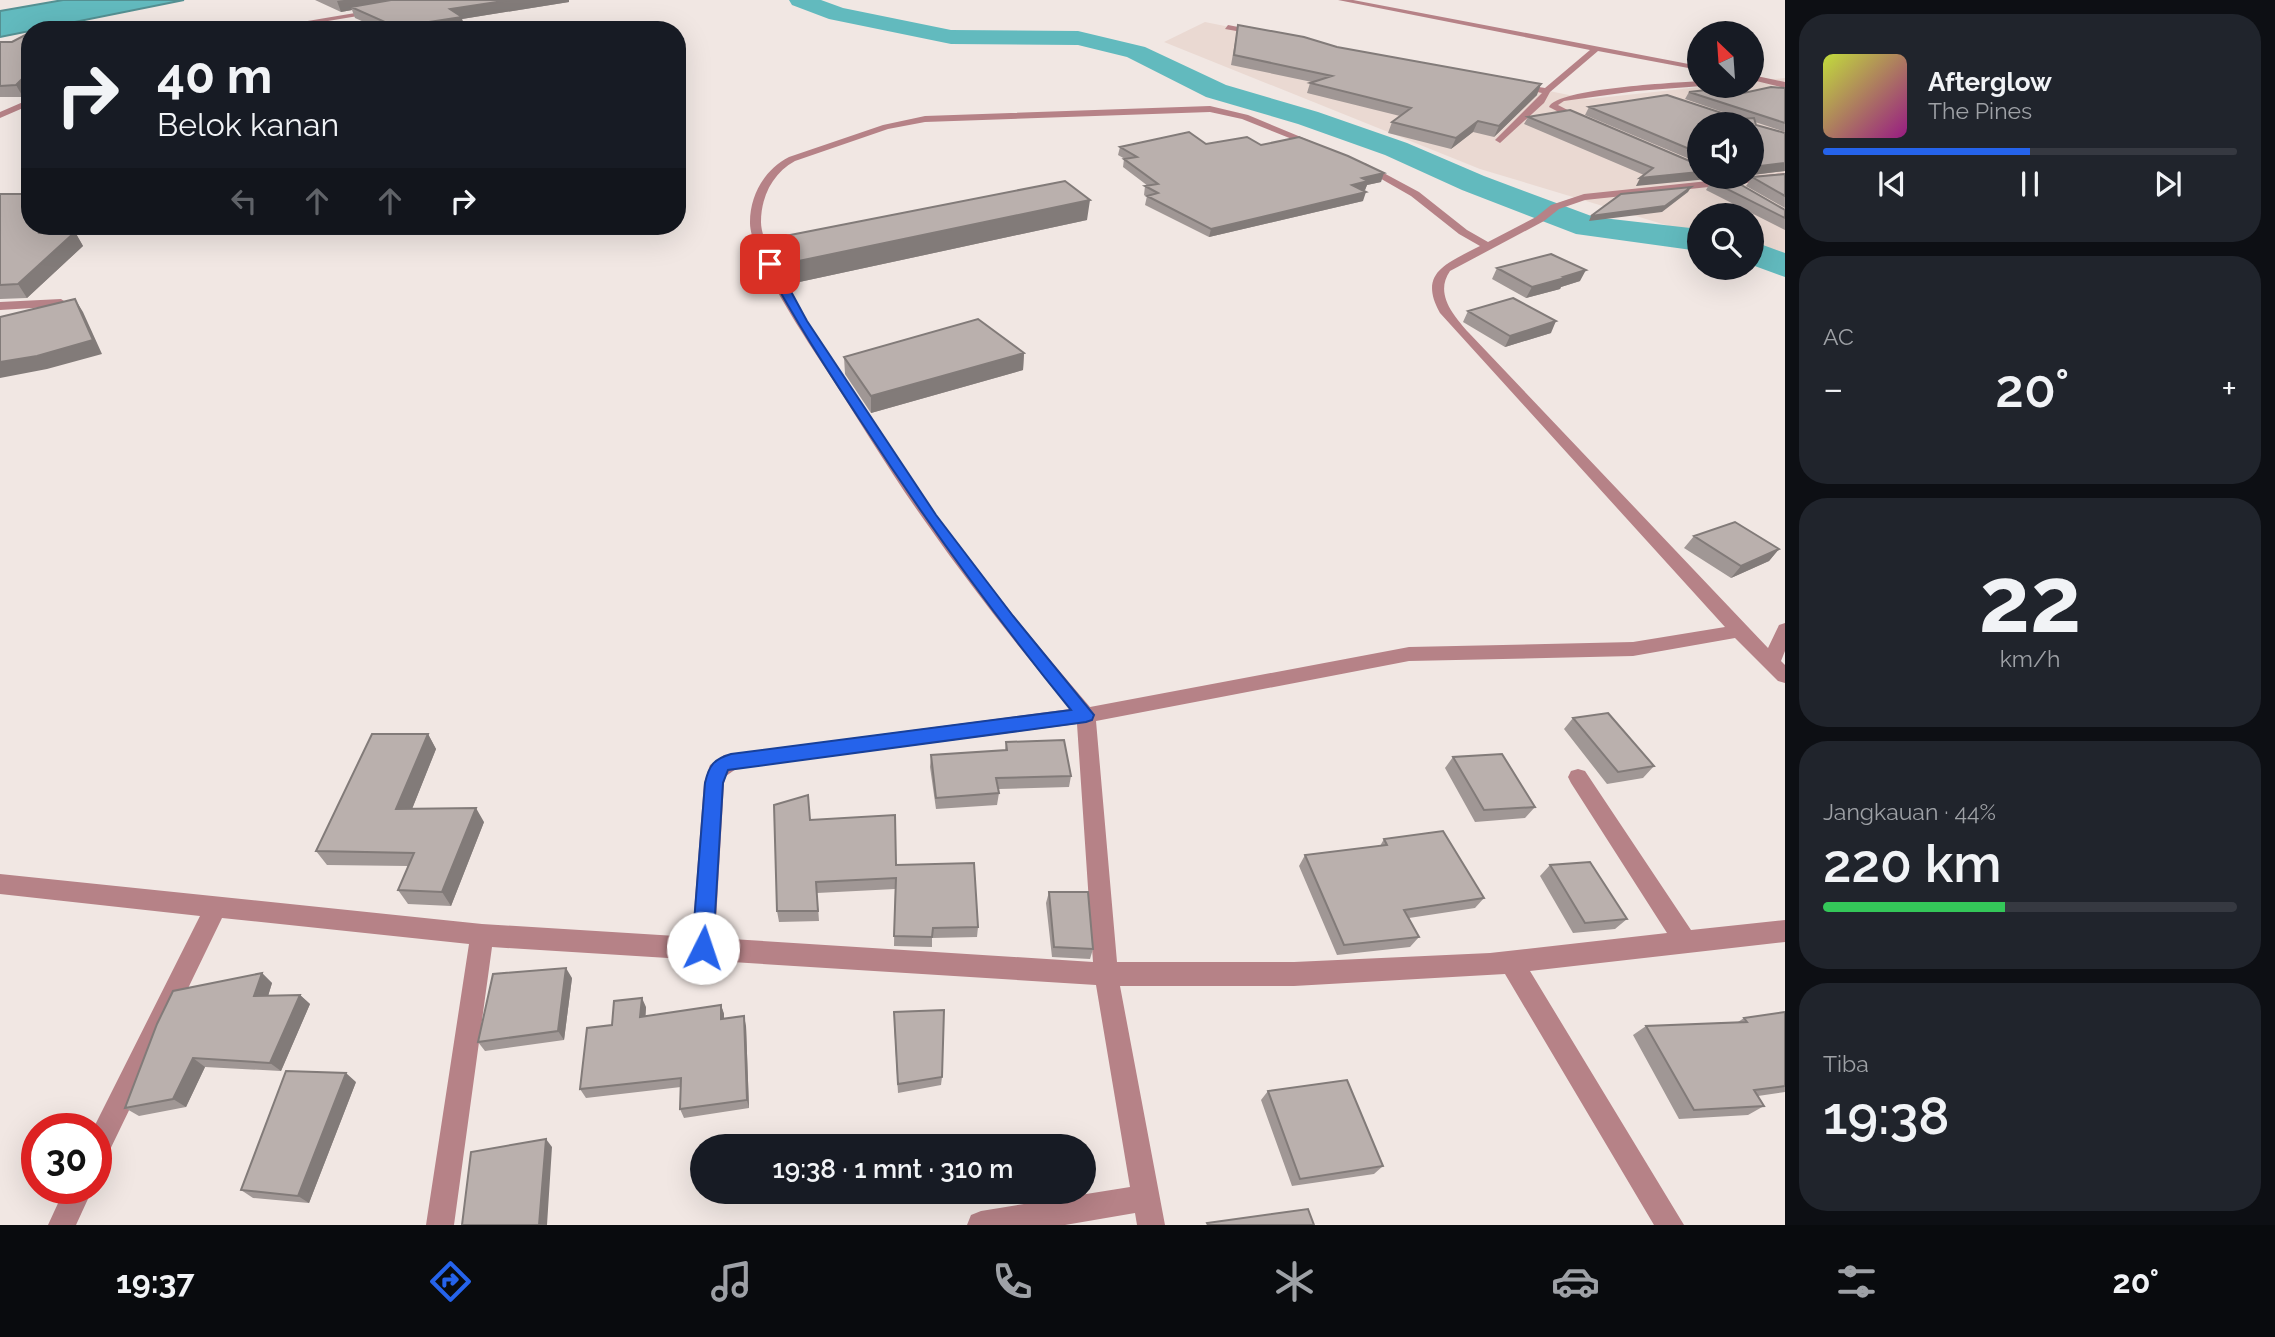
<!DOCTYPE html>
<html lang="id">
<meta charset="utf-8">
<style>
body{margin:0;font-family:Raleway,sans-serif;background:#20242c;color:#f1f3f6;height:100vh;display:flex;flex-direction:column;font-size:26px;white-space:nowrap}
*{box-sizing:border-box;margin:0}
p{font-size:23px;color:#9ea1a6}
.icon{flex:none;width:38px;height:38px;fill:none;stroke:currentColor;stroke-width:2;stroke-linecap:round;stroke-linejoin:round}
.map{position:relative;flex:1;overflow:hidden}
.panel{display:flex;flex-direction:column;gap:14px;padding:14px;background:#0d0f14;width:490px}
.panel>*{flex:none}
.hud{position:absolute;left:21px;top:21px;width:665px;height:214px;border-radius:28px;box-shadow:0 7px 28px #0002;background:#171b24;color:#f1f3f6;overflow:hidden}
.needle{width:46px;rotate:335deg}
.fabs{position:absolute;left:1687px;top:21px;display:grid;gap:14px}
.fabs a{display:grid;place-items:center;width:77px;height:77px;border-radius:50%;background:#171b24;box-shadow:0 7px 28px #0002;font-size:35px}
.speed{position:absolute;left:21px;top:1113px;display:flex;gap:14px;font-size:35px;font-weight:700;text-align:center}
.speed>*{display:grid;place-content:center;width:91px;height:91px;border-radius:50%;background:#171b24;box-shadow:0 7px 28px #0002;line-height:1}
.speed .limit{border:10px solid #d22;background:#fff;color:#111}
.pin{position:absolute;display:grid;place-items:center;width:60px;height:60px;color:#fff;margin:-30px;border-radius:14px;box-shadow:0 4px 10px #0006}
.me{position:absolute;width:77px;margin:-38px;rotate:4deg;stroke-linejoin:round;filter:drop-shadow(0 0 5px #0008)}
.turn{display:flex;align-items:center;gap:24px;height:147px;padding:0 21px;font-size:32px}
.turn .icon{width:91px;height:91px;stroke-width:2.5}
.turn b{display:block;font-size:49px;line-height:60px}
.lanes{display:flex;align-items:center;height:66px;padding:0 21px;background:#0003;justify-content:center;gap:35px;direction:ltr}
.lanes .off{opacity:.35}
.big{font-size:52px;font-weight:600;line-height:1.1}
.panel .card{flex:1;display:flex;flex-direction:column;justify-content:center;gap:10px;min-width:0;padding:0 24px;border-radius:28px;background:#20242c}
.panel .dial{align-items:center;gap:0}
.dial b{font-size:91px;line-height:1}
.song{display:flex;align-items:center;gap:21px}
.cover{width:84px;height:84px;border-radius:10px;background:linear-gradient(135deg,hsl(70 70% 55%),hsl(310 70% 35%))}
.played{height:7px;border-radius:4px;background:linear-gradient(90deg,#2563eb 50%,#363941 50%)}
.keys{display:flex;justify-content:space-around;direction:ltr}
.heat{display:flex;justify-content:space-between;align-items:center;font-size:38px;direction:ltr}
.charge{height:10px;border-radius:5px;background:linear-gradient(90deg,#34c759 44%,#363941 0)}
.trip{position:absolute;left:690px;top:1134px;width:406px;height:70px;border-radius:35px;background:#171b24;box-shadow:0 7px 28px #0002;font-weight:600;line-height:70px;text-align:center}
.tabs{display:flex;height:112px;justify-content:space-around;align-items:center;background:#090b0e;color:#9ea1a6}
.tabs .icon{width:49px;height:49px}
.tabs .on{color:#2563eb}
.tabs b{font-size:32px;color:#f1f3f6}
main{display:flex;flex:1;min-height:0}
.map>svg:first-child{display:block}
.built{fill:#ead9d2;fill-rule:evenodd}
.water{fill:#62babe;stroke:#549092;stroke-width:2}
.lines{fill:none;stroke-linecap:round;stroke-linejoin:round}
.river{fill:#62babe;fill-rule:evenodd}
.minor{fill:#b68287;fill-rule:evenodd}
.wall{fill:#a09795}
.shaded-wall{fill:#827b79}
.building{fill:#bab0ad;stroke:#827b79;stroke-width:2}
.route{fill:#2563eb;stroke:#184099;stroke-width:2}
</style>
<main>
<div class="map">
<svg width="1785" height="1225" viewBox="0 0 1785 1225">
<rect width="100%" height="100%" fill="#f1e7e3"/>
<path class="built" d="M 1205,22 L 1589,99 L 1710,86 L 1752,86 L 1752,81 L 1785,78 L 1785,261 L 1752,251 L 1752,215 L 1699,215 L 1699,235 L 1480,169 L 1164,42 ZM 1699,124 L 1752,124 L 1752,177 L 1699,177 Z"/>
<path class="water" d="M 63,0 L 184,0 L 0,37 L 0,11 Z"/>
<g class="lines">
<path class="river" d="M 789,0 L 821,0 L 843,8 L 951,30 L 1078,31 L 1145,47 L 1226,85 L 1318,112 L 1407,143 L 1484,176 L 1594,217 L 1699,229 L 1699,251 L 1576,234 L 1462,190 L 1385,155 L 1298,124 L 1206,97 L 1127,57 L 1078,45 L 951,44 L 829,19 L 792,5 Z
M 1752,241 L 1785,253 L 1785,277 L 1752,265 Z"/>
<path class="minor" d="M 1338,0 L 1353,0 L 1699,66 L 1699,70 L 1598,51 L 1550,92 L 1544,103 L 1500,143 L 1495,140 L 1542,93 L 1514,87 L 1514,83 L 1545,88 L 1590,50 Z
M 379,9 L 376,13 L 274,30 L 254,30 Z
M 1228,25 L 1259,31 L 1263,33 L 1259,35 L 1225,29 Z
M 1752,75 L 1785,82 L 1785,88 L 1752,80 Z
M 1699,81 L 1699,86 L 1702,86 L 1636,91 L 1564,101 L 1558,105 L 1583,118 L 1585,120 L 1580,123 L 1549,107 C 1558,88 1674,83 1699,81 Z
M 30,99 L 30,105 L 0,118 L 0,112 Z
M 1210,106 L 1248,115 L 1325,147 L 1317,149 L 1242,119 L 1210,112 L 925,122 L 888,129 L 795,161 C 773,173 761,196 761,222 C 761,253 816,334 834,362 C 869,413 901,466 937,516 C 985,582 1037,645 1090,707 L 1409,647 L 1633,642 L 1725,627 L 1440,313 C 1417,272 1448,263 1480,246 L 1459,234 L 1411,196 L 1357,165 L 1365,163 L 1419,192 L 1467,230 L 1488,242 L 1536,217 L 1551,205 L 1584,194 L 1785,173 L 1785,179 L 1585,200 L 1559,209 L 1544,221 L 1450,271 C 1434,294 1454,316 1469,333 L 1768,648 L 1779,625 L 1785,623 L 1785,651 L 1781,661 L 1785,665 L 1785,683 L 1778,681 L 1735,638 L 1633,656 L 1409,661 L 1096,721 L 1117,962 L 1294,962 L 1490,953 L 1667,933 L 1571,783 L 1568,777 L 1571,771 L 1578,769 L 1585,771 L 1691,930 L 1785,920 L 1785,942 L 1530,971 L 1684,1225 L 1654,1225 L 1505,974 L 1294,986 L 1120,986 L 1165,1225 L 1137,1225 L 1135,1213 L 1065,1225 L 967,1225 L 971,1215 L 981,1211 L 1130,1187 L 1096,985 L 492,947 L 454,1225 L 426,1225 L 469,944 L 222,918 L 105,1160 L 96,1164 L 96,1129 L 93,1129 L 200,916 L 0,894 L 0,874 L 482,924 L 692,937 L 704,783 L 710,765 L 724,755 L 1070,709 C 1020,649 972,588 927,524 C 891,474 859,420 825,368 C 806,339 749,254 750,222 C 750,195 765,169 789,157 L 883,125 L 925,116 ZM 1077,724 L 1093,962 L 715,938 L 724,783 L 726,776 L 736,769 Z
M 61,299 L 67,303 L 65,306 L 0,310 L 0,302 Z
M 65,1188 L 93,1188 L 76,1225 L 48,1225 Z"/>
</g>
<path class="wall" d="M 315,0 L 569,0 L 569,2 L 462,19 L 465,28 L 453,30 L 382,30 L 355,18 L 352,10 L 341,12 Z
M 1238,25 L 1337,47 L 1537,95 L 1494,137 L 1473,132 L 1451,149 L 1388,133 L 1392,122 L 1400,116 L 1307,93 L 1310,83 L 1312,82 L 1231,65 Z
M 30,34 L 30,90 L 23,97 L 0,97 L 0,42 L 12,42 Z
M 1785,88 L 1785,132 L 1755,122 L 1756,125 L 1785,133 L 1785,171 L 1752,175 L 1752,124 L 1699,124 L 1699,163 L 1585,115 L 1589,107 L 1743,119 L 1685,99 L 1689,92 L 1725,97 Z
M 1528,117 L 1699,165 L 1636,186 L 1644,175 L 1524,124 Z
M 1206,144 L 1261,145 L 1381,182 L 1367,185 L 1365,190 L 1362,190 L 1363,201 L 1209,237 L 1145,205 L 1147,196 L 1144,195 L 1145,186 L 1148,186 L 1123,167 L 1124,159 L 1125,159 L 1118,155 L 1120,147 Z
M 1785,174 L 1785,208 L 1746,186 L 1752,177 Z
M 1711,181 L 1785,210 L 1785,230 L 1706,190 Z
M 0,194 L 30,226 L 68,226 L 61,233 L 75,232 L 83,246 L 27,298 L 0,299 Z
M 1087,220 L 790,284 L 776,258 L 775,238 Z
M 1497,268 L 1580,281 L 1561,287 L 1560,289 L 1526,298 L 1492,279 Z
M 1468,311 L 1551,333 L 1505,347 L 1463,322 Z
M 1024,353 L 1023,370 L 871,413 L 845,374 L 844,357 Z
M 1694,536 L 1779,549 L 1769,561 L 1731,578 L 1684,548 Z
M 1573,718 L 1654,766 L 1643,778 L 1607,784 L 1564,729 Z
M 428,734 L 436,749 L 412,809 L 484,822 L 451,906 L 408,904 L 398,890 L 408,866 L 327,865 L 316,851 Z
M 1006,742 L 1071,776 L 1069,787 L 998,789 L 999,793 L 997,805 L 936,809 L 930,767 L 931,755 L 1005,750 Z
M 1453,757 L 1535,807 L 1525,818 L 1475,822 L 1445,768 Z
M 810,820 L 896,865 L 978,927 L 977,937 L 932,938 L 932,947 L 894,946 L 895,889 L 817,893 L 819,921 L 779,922 L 777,911 Z
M 1384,839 L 1484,898 L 1475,908 L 1409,918 L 1419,937 L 1410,947 L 1337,955 L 1299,866 L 1305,855 L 1380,846 Z
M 1550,865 L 1627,919 L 1615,929 L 1573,933 L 1540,876 Z
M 1049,892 L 1093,949 L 1090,959 L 1052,957 L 1046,903 Z
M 262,973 L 272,983 L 268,996 L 300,995 L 310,1004 L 281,1071 L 205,1067 L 186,1107 L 139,1116 L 125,1108 Z
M 572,978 L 564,1040 L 485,1051 L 478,1042 Z
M 721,1005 L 724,1014 L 724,1019 L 746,1026 L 749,1108 L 684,1118 L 680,1109 L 681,1087 L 586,1098 L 580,1089 L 612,1025 L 646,1007 L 645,1017 Z
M 1785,1012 L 1785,1092 L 1758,1096 L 1764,1106 L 1748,1115 L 1679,1119 L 1633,1035 L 1646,1026 L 1738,1022 L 1744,1018 Z
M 894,1022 L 942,1077 L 941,1085 L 898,1093 Z
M 356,1082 L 309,1203 L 253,1198 L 241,1190 Z
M 1268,1091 L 1383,1166 L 1374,1174 L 1292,1186 L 1261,1100 Z"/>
<path class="shaded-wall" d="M 344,0 L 408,0 L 351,7 L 352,10 L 341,12 L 337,1 Z
M 510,0 L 569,0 L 569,2 L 462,19 L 465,28 L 453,30 L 397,30 L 396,27 L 450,9 Z
M 30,71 L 30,90 L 23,97 L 16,85 Z
M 1541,84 L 1537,95 L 1494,137 L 1499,126 Z
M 1478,121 L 1473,132 L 1451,149 L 1456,138 Z
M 1785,163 L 1785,171 L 1752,175 L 1752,167 Z
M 1699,172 L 1699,177 L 1729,177 L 1636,186 L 1640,178 Z
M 1384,173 L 1381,182 L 1367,185 L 1365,190 L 1350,193 L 1352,185 L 1362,178 Z
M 1691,187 L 1688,192 L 1662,212 L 1589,221 L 1591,216 Z
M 1366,192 L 1363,201 L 1209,237 L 1211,229 Z
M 1090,200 L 1087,220 L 790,284 L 789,263 Z
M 47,226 L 68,226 L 48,246 L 40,233 Z
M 75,232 L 83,246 L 27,298 L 18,284 Z
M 1586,270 L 1580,281 L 1561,287 L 1560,289 L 1526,298 L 1532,287 Z
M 75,299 L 83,312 L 102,354 L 47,369 L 0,378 L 0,362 Z
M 1556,321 L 1551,333 L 1505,347 L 1510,336 Z
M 1024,353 L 1023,370 L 871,413 L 871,396 Z
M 1779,549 L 1769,561 L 1731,578 L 1741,566 Z
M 428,734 L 436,749 L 406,824 L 396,809 Z
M 476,808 L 484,822 L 451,906 L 442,892 Z
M 566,968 L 572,978 L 564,1040 L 558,1031 Z
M 262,973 L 272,983 L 265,1006 L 254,996 Z
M 300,995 L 310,1004 L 281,1071 L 270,1063 Z
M 642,998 L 646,1007 L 645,1027 L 640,1017 Z
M 721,1005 L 724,1014 L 724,1028 L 721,1019 Z
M 744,1016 L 746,1026 L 749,1108 L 747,1100 Z
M 193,1058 L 205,1067 L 186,1107 L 173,1099 Z
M 346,1073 L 356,1082 L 309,1203 L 298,1196 Z
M 546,1139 L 552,1147 L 547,1225 L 539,1225 Z"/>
<path class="building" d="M 391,0 L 510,0 L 450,9 L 462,17 L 396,27 L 351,7 Z
M 1238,25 L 1304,37 L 1337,47 L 1541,84 L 1499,126 L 1478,121 L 1456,138 L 1392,122 L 1411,108 L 1310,83 L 1332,76 L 1234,55 Z
M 27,34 L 30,34 L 30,71 L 16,85 L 0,86 L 0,42 L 12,42 Z
M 1771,87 L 1785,88 L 1785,123 L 1689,92 L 1706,90 L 1725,97 Z
M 1667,95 L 1740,119 L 1754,118 L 1756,125 L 1785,133 L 1785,163 L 1752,167 L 1752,124 L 1699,124 L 1699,153 L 1589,107 Z
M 1570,110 L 1699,165 L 1699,172 L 1640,178 L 1653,168 L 1528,117 Z
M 1189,132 L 1206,144 L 1247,137 L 1261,145 L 1299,137 L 1348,156 L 1384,173 L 1362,178 L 1368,181 L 1352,185 L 1366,192 L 1211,229 L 1147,196 L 1158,193 L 1145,186 L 1158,184 L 1124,159 L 1137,157 L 1120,147 Z
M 1785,174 L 1785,196 L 1752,177 Z
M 1731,179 L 1785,210 L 1785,218 L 1711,181 Z
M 1065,181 L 1090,200 L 789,263 L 775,238 Z
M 1691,187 L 1665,206 L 1591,216 L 1621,194 Z
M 0,194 L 30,194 L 30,226 L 47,226 L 40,233 L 75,232 L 18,284 L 0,285 Z
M 1551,254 L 1586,270 L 1563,277 L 1565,278 L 1532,287 L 1497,268 Z
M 1513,298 L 1556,321 L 1510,336 L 1468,311 Z
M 75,299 L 93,340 L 37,356 L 0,362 L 0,317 Z
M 978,319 L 1024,353 L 871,396 L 844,357 Z
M 1735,522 L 1779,549 L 1741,566 L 1694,536 Z
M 1608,713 L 1654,766 L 1618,772 L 1573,718 Z
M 372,734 L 428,734 L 396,809 L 476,808 L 442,892 L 398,890 L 414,853 L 316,851 Z
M 1064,740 L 1071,776 L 996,778 L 999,793 L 936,798 L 931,755 L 1007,750 L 1006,742 Z
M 1502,754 L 1535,807 L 1484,810 L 1453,757 Z
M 808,795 L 810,820 L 895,815 L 896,865 L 974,863 L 978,927 L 933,928 L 932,937 L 894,936 L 896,878 L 816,882 L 818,911 L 777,911 L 774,805 Z
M 1443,831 L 1484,898 L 1404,910 L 1419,937 L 1344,945 L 1305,855 L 1387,845 L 1384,839 Z
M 1590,862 L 1627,919 L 1585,923 L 1550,865 Z
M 1049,892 L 1088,892 L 1093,949 L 1054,947 Z
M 566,968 L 558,1031 L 478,1042 L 493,974 Z
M 262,973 L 254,996 L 300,995 L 270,1063 L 193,1058 L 173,1099 L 125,1108 L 157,1024 L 173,991 Z
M 642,998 L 640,1017 L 721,1005 L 721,1019 L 744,1016 L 747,1100 L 680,1109 L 681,1078 L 580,1089 L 587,1028 L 612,1025 L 614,1001 Z
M 944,1010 L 942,1077 L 898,1084 L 894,1012 Z
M 1785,1012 L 1785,1086 L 1754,1090 L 1764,1106 L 1694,1110 L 1646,1026 L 1747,1022 L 1744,1018 Z
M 286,1071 L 346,1073 L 298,1196 L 241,1190 Z
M 1347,1080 L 1383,1166 L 1300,1179 L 1268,1091 Z
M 546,1139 L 539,1225 L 462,1225 L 471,1152 Z
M 1308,1209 L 1314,1225 L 1208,1225 L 1207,1223 Z"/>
<path class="route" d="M 767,262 L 776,264 L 807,321 L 936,515 L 1013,616 L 1094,715 L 1092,720 L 1086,722 L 728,770 L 723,783 L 713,948 L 710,955 L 703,958 L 695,955 L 692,948 L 705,783 C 709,765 714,759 731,754 L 1071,710 C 996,618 927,523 862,423 C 828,371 794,319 765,264 Z"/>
</svg>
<div class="fabs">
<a><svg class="needle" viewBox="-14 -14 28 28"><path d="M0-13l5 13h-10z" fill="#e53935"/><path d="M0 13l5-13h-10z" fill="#9ea1a6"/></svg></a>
<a><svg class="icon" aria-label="sound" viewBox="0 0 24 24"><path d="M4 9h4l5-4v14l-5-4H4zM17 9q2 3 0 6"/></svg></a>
<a><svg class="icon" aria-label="search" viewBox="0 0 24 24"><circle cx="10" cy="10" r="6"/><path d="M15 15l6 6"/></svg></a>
</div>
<div class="speed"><div class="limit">30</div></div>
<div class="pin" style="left:770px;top:264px;background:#d93025"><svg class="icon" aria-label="arrive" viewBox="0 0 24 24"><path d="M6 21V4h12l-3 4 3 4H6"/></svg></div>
<svg class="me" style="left:703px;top:948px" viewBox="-20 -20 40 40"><circle r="19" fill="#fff"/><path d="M0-13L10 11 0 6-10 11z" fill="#2563eb"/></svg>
<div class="trip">19:38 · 1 mnt · 310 m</div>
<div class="hud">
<div class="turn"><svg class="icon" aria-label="right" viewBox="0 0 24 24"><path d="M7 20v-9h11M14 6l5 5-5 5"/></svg><div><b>40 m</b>Belok kanan</div></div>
<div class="lanes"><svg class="icon off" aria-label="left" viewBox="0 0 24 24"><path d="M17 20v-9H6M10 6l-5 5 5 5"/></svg><svg class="icon off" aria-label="ahead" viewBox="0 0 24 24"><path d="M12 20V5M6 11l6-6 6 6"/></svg><svg class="icon off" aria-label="ahead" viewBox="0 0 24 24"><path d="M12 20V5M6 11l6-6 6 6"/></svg><svg class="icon" aria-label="right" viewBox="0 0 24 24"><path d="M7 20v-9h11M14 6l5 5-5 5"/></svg></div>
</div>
</div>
<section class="panel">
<div class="card">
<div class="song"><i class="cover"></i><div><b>Afterglow</b><p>The Pines</p></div></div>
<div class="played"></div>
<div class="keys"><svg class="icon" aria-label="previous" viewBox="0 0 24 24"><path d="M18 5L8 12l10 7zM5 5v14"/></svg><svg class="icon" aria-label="pause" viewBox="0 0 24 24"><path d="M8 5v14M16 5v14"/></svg><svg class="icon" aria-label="next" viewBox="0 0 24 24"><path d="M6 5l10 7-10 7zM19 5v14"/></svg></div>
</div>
<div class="card"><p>AC</p>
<div class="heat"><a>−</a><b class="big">20°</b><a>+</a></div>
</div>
<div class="card dial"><b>22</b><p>km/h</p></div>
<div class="card"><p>Jangkauan · 44%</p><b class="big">220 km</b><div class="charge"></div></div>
<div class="card"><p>Tiba</p><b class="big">19:38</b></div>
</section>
</main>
<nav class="tabs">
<b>19:37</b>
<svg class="icon on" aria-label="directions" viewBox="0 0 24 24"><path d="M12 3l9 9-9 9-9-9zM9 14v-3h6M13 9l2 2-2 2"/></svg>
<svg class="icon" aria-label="music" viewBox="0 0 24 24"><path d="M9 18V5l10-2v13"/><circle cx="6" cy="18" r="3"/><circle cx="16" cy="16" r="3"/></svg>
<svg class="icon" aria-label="phone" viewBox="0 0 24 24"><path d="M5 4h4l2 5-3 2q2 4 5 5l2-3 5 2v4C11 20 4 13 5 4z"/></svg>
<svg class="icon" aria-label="climate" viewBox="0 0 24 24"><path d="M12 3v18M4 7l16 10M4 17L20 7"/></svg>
<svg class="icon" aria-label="car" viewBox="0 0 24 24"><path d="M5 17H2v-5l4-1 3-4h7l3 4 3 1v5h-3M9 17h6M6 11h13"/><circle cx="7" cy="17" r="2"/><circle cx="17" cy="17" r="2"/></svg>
<svg class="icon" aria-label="filters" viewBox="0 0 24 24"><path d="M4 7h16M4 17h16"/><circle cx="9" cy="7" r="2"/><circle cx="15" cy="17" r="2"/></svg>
<b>20°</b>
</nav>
